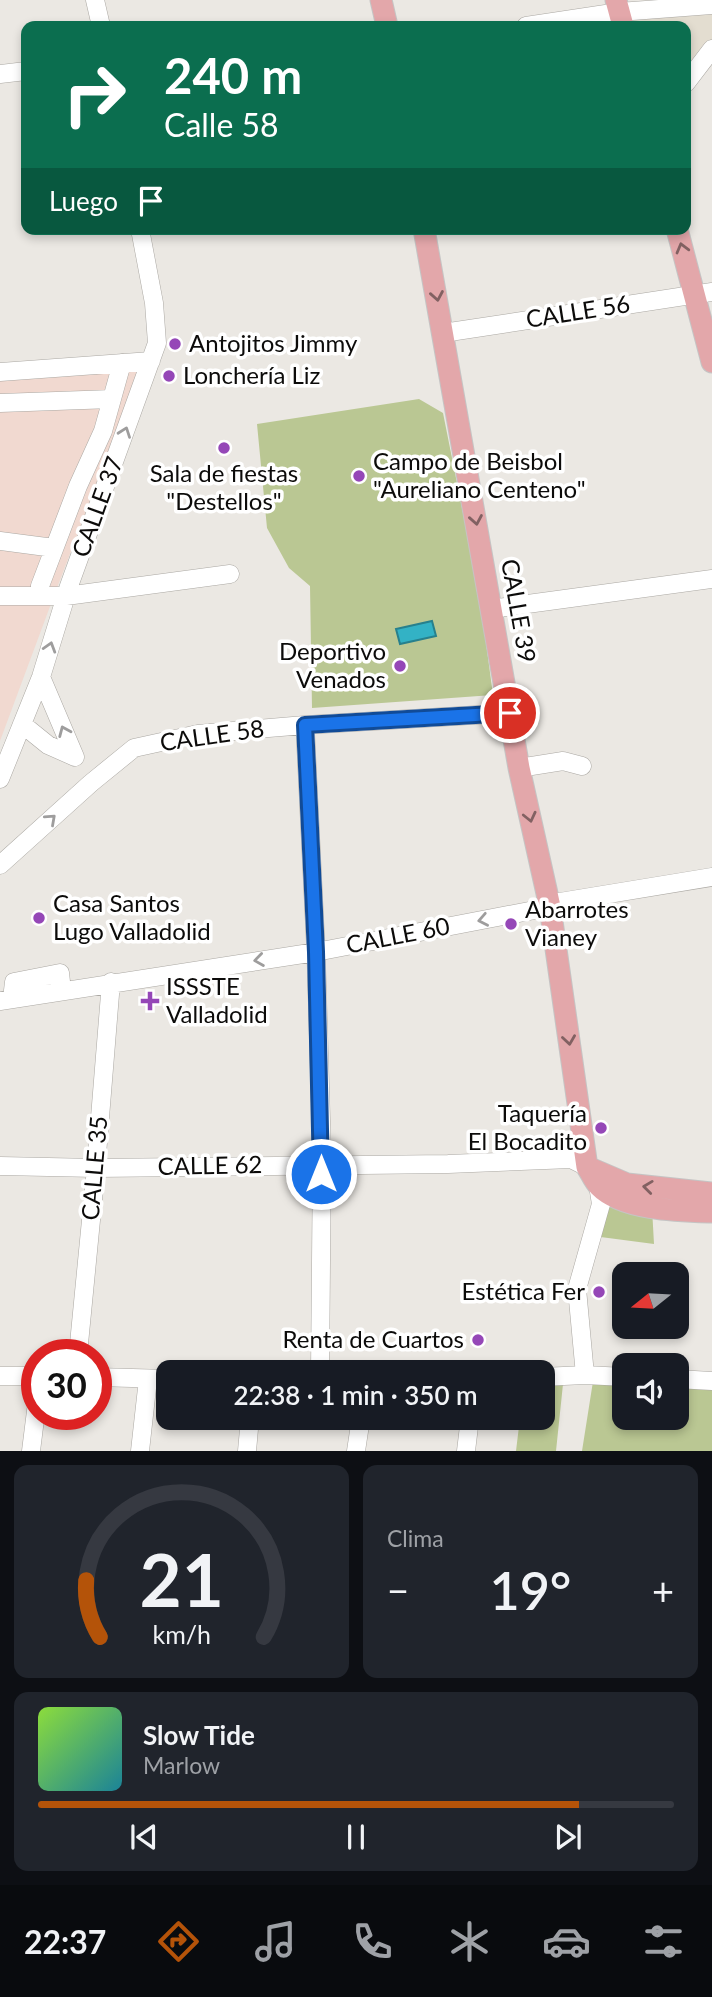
<!DOCTYPE html>
<html lang="es">
<meta charset="utf-8">
<style>
body{margin:0;font-family:Lato,sans-serif;background:#20242c;color:#f1f3f6;height:100vh;display:flex;flex-direction:column;font-size:26px;white-space:nowrap}
*{box-sizing:border-box;margin:0}
p{font-size:23px;color:#9ea1a6}
.icon{flex:none;width:38px;height:38px;fill:none;stroke:currentColor;stroke-width:2;stroke-linecap:round;stroke-linejoin:round}
.map{position:relative;height:1451px;overflow:hidden}
.drawer{display:flex;flex-direction:column;gap:14px;padding:14px;background:#0d0f14;flex:1}
.drawer>*{flex:none}
.hud{position:absolute;left:21px;top:21px;width:670px;height:214px;border-radius:14px;box-shadow:0 4px 10px #0003;background:#0b6e4f;color:#fff;overflow:hidden}
.needle{width:46px;rotate:252deg}
.buttons{position:absolute;left:612px;top:1262px;display:grid;gap:14px}
.buttons a{display:grid;place-items:center;width:77px;height:77px;border-radius:14px;background:#171b24;box-shadow:0 4px 10px #0003;font-size:35px}
.speed{position:absolute;left:21px;top:1339px;display:flex;gap:14px;font-size:35px;font-weight:700;text-align:center}
.speed>*{display:grid;place-content:center;width:91px;height:91px;border-radius:50%;background:#171b24;box-shadow:0 4px 10px #0003;line-height:1}
.speed .limit{border:10px solid #d22;background:#fff;color:#111}
.pin{position:absolute;display:grid;place-items:center;width:60px;height:60px;color:#fff;margin:-30px;border:4px solid #fff;border-radius:50%;box-shadow:0 2px 7px #0007}
.me{position:absolute;width:77px;margin:-38px;rotate:0deg;stroke-linejoin:round;filter:drop-shadow(0 0 5px #0008)}
.turn{display:flex;align-items:center;gap:24px;height:147px;padding:0 28px;font-size:32px}
.turn .icon{width:91px;height:91px;stroke-width:2.5}
.turn b{display:block;font-size:49px;line-height:60px}
.then{display:flex;align-items:center;height:66px;padding:0 28px;background:#0003;gap:14px;font-size:26px}
.big{font-size:52px;font-weight:600;line-height:1.1}
.drawer .card{flex:1;display:flex;flex-direction:column;justify-content:center;gap:10px;min-width:0;padding:0 24px;border-radius:14px;background:#20242c}
.drawer .dial{align-items:center;gap:0}
.dial svg{height:182px;overflow:visible;fill:none;stroke:#363941;stroke-width:7;stroke-linecap:round;text-anchor:middle}
.dial text{fill:#f1f3f6;stroke:none}
.song{display:flex;align-items:center;gap:21px}
.cover{width:84px;height:84px;border-radius:10px;background:linear-gradient(135deg,hsl(90 70% 55%),hsl(190 70% 35%))}
.played{height:7px;border-radius:4px;background:linear-gradient(90deg,#b45309 85%,#363941 85%)}
.keys{display:flex;justify-content:space-around;direction:ltr}
.heat{display:flex;justify-content:space-between;align-items:center;font-size:38px;direction:ltr}
.drawer .tiles{flex:1;display:grid;gap:14px;grid-template-columns:1fr 1fr}
.card:last-child{grid-column:span 2}
.trip{position:absolute;left:156px;top:1360px;width:399px;height:70px;border-radius:14px;background:#171b24;box-shadow:0 4px 10px #0003;font-weight:600;line-height:70px;text-align:center}
.tab-bar{display:flex;height:112px;justify-content:space-around;align-items:center;background:#090b0e;color:#9ea1a6}
.tab-bar .icon{width:49px;height:49px}
.tab-bar .active{color:#b45309}
.tab-bar b{font-size:32px;color:#f1f3f6}
.map>svg:first-child{display:block}
.commercial{fill:#f1d9d0}
.built{fill:#e3ddd0}
.green{fill:#bac793}
.water{fill:#33b2c5;stroke:#27808d;stroke-width:2}
.lines{fill:none;stroke-linecap:round;stroke-linejoin:round}
.minor-casing{stroke:#aba8a3;stroke-width:19}
.major-casing{stroke:#c5c4c4;stroke-width:23}
.minor{stroke:#fff;stroke-width:18}
.major{stroke:#e3a7aa;stroke-width:21}
.oneway{stroke:#826162}
.oneway2{stroke:#9e9d9d}
.route-casing{stroke:#114b97;stroke-width:18}
.route{stroke:#1a73e8;stroke-width:12}
.poi-dot{fill:#9547b7;stroke:#fff;stroke-width:2.5}
.labels{text-anchor:middle;stroke-width:7;stroke-linejoin:round;paint-order:stroke}
.street-label{font-size:24px;fill:#0c0b0a;stroke:#fff}
.poi-label{font-size:24px;fill:#0c0b0a;stroke:#fff;text-anchor:start}
</style>
<div class="map">
<svg width="712" height="1451" viewBox="0 0 712 1451">
<rect width="100%" height="100%" fill="#ebe8e3"/>
<path class="commercial" d="M 140,371 L 55,593 L 0,741 L 0,379 Z"/>
<path class="built" d="M 712,6 L 712,44 L 686,80 L 686,26 L 633,26 L 631,15 Z"/>
<path class="green" d="M 419,399 L 443,413 L 480,598 L 493,695 L 312,708 L 310,586 L 289,568 L 267,528 L 257,424 Z
M 601,1204 L 652,1208 L 654,1244 L 593,1236 Z
M 594,1375 L 625,1376 L 625,1418 L 677,1418 L 677,1377 L 712,1378 L 712,1451 L 582,1451 Z
M 543,1383 L 563,1384 L 556,1451 L 516,1451 L 520,1418 L 542,1418 Z"/>
<path class="water" d="M 432,621 L 436,636 L 400,644 L 396,629 Z"/>
<g class="lines">
<g class="minor-casing">
<path id="minor" d="M 95,0 L 101,26
M 526,26 L 619,12 L 712,5
M 0,74 L 26,71
M 686,83 L 712,49
M 443,333 L 712,292
M 0,372 L 151,361
M 0,403 L 112,399
M 0,541 L 54,548
M 40,586 L 78,486 L 103,431 L 122,363
M 0,596 L 66,596 L 230,574
M 491,609 L 712,579
M 22,724 L 48,745 L 75,757 L 41,677
M 305,725 L 316,952 L 322,1154 L 320,1372
M 519,768 L 563,761 L 582,766
M 0,779 L 41,677 L 69,586 L 157,343 L 154,303 L 140,229
M 0,865 L 91,783 L 134,748 L 198,734 L 305,725 L 510,713
M 12,999 L 14,982 L 60,973 L 62,991
M 0,1001 L 316,952 L 550,907 L 560,902 L 712,877
M 0,1166 L 96,1168 L 448,1164 L 571,1159 L 587,1167
M 78,1354 L 95,1179 L 111,982
M 357,1372 L 368,1370 L 386,1372
M 585,1375 L 577,1289 L 601,1204 L 598,1185 L 600,1177
M 0,1376 L 37,1376
M 96,1377 L 168,1379
M 542,1377 L 585,1375 L 625,1377
M 677,1379 L 712,1381
M 31,1451 L 37,1403
M 140,1451 L 148,1379
M 247,1451 L 250,1418
M 356,1451 L 361,1418
M 466,1451 L 470,1418"/>
</g>
<g class="major-casing">
<path id="major" d="M 381,0 L 387,26
M 616,0 L 623,26
M 424,229 L 519,768 L 550,907 L 587,1167 C 591,1173 594,1181 599,1186 C 622,1210 680,1211 712,1212
M 677,229 L 712,362
M 592,1169 L 627,1184 L 712,1193"/>
</g>
<use href="#minor" class="minor"/>
<use href="#major" class="major"/>
</g>
<defs><path id="oneway-chevron" d="M-2-3.5L2.5 0L-2 3.5" fill="none" stroke-width="1.6" stroke-linecap="round" stroke-linejoin="round" transform="scale(1.75)"/></defs>
<g class="oneway">
<use href="#oneway-chevron" transform="translate(682 248) rotate(-105)"/>
<use href="#oneway-chevron" transform="translate(437 296) rotate(80)"/>
<use href="#oneway-chevron" transform="translate(476 520) rotate(80)"/>
<use href="#oneway-chevron" transform="translate(530 817) rotate(77)"/>
<use href="#oneway-chevron" transform="translate(569 1040) rotate(82)"/>
<use href="#oneway-chevron" transform="translate(648 1187) rotate(-173)"/>
</g>
<g class="oneway2">
<use href="#oneway-chevron" transform="translate(125 432) rotate(-70)"/>
<use href="#oneway-chevron" transform="translate(50 647) rotate(-73)"/>
<use href="#oneway-chevron" transform="translate(64 731) rotate(-113)"/>
<use href="#oneway-chevron" transform="translate(51 819) rotate(-42)"/>
<use href="#oneway-chevron" transform="translate(483 920) rotate(169)"/>
<use href="#oneway-chevron" transform="translate(259 960) rotate(172)"/>
</g>
<g class="lines">
<g class="route-casing">
<path id="route" d="M 321,1174 L 316,952 L 305,725 L 510,713"/>
</g>
<use href="#route" class="route"/>
</g>
<g class="poi-dot">
<circle cx="175" cy="344" r="7"/>
<circle cx="169" cy="376" r="7"/>
<circle cx="224" cy="448" r="7"/>
<circle cx="359" cy="476" r="7"/>
<circle cx="400" cy="666" r="7"/>
<circle cx="39" cy="918" r="7"/>
<circle cx="511" cy="924" r="7"/>
<path d="M146.5 990.5h7v7h7v7h-7v7h-7v-7h-7v-7h7z"/>
<circle cx="601" cy="1128" r="7"/>
<circle cx="599" cy="1292" r="7"/>
<circle cx="478" cy="1340" r="7"/>
</g>
<g class="labels">
<g class="street-label">
<text transform="translate(578 312) rotate(-9)" y="8">CALLE 56</text>
<text transform="translate(98 507) rotate(-70)" y="8">CALLE 37</text>
<text transform="translate(518 611) rotate(80)" y="8">CALLE 39</text>
<text transform="translate(212 736) rotate(-8)" y="8">CALLE 58</text>
<text transform="translate(398 936) rotate(-11)" y="8">CALLE 60</text>
<text transform="translate(210 1166) rotate(-1)" y="8">CALLE 62</text>
<text transform="translate(95 1168) rotate(-85)" y="8">CALLE 35</text>
</g>
<g class="poi-label">
<text x="189" y="352">Antojitos Jimmy</text>
<text x="183" y="384">Lonchería Liz</text>
<text x="373" y="470">Campo de Beisbol<tspan x="373" dy="28">"Aureliano Centeno"</tspan></text>
<text x="224" y="482" text-anchor="middle">Sala de fiestas<tspan x="224" dy="28">"Destellos"</tspan></text>
<text x="386" y="660" text-anchor="end">Deportivo<tspan x="386" dy="28">Venados</tspan></text>
<text x="53" y="912">Casa Santos<tspan x="53" dy="28">Lugo Valladolid</tspan></text>
<text x="525" y="918">Abarrotes<tspan x="525" dy="28">Vianey</tspan></text>
<text x="166" y="995">ISSSTE<tspan x="166" dy="28">Valladolid</tspan></text>
<text x="587" y="1122" text-anchor="end">Taquería<tspan x="587" dy="28">El Bocadito</tspan></text>
<text x="585" y="1300" text-anchor="end">Estética Fer</text>
<text x="464" y="1348" text-anchor="end">Renta de Cuartos</text>
</g>
</g>
</svg>
<div class="buttons">
<a><svg class="needle" viewBox="-14 -14 28 28"><path d="M0-13l5 13h-10z" fill="#e53935"/><path d="M0 13l5-13h-10z" fill="#9ea1a6"/></svg></a>
<a><svg class="icon" aria-label="sound" viewBox="0 0 24 24"><path d="M4 9h4l5-4v14l-5-4H4zM17 9q2 3 0 6"/></svg></a>
</div>
<div class="speed"><div class="limit">30</div></div>
<div class="pin" style="left:510px;top:713px;background:#d93025"><svg class="icon" aria-label="arrive" viewBox="0 0 24 24"><path d="M6 21V4h12l-3 4 3 4H6"/></svg></div>
<svg class="me" style="left:321px;top:1174px" viewBox="-20 -20 40 40"><circle r="17" fill="#1a73e8" stroke="#fff" stroke-width="3"/><path d="M0-11L8 9 0 5-8 9z" fill="#fff"/></svg>
<div class="trip">22:38 · 1 min · 350 m</div>
<div class="hud">
<div class="turn"><svg class="icon" aria-label="right" viewBox="0 0 24 24"><path d="M7 20v-9h11M14 6l5 5-5 5"/></svg><div><b>240 m</b>Calle 58</div></div>
<div class="then">Luego<svg class="icon" aria-label="arrive" viewBox="0 0 24 24"><path d="M6 21V4h12l-3 4 3 4H6"/></svg></div>
</div>
</div>
<section class="drawer">
<div class="tiles">
<div class="card dial"><svg viewBox="0 0 100 80">
<path d="M14 69A42 42 0 1 1 86 69"/>
<path d="M14 69A42 42 0 0 1 8 44" stroke="#b45309"/>
<text x="50" y="56" font-size="32" font-weight="700">21</text>
<text x="50" y="72" font-size="11">km/h</text>
</svg></div>
<div class="card"><p>Clima</p>
<div class="heat"><a>−</a><b class="big">19°</b><a>+</a></div>
</div>
<div class="card">
<div class="song"><i class="cover"></i><div><b>Slow Tide</b><p>Marlow</p></div></div>
<div class="played"></div>
<div class="keys"><svg class="icon" aria-label="previous" viewBox="0 0 24 24"><path d="M18 5L8 12l10 7zM5 5v14"/></svg><svg class="icon" aria-label="pause" viewBox="0 0 24 24"><path d="M8 5v14M16 5v14"/></svg><svg class="icon" aria-label="next" viewBox="0 0 24 24"><path d="M6 5l10 7-10 7zM19 5v14"/></svg></div>
</div>
</div>
</section>
<nav class="tab-bar">
<b>22:37</b>
<svg class="icon active" aria-label="directions" viewBox="0 0 24 24"><path d="M12 3l9 9-9 9-9-9zM9 14v-3h6M13 9l2 2-2 2"/></svg>
<svg class="icon" aria-label="music" viewBox="0 0 24 24"><path d="M9 18V5l10-2v13"/><circle cx="6" cy="18" r="3"/><circle cx="16" cy="16" r="3"/></svg>
<svg class="icon" aria-label="phone" viewBox="0 0 24 24"><path d="M5 4h4l2 5-3 2q2 4 5 5l2-3 5 2v4C11 20 4 13 5 4z"/></svg>
<svg class="icon" aria-label="climate" viewBox="0 0 24 24"><path d="M12 3v18M4 7l16 10M4 17L20 7"/></svg>
<svg class="icon" aria-label="car" viewBox="0 0 24 24"><path d="M5 17H2v-5l4-1 3-4h7l3 4 3 1v5h-3M9 17h6M6 11h13"/><circle cx="7" cy="17" r="2"/><circle cx="17" cy="17" r="2"/></svg>
<svg class="icon" aria-label="filters" viewBox="0 0 24 24"><path d="M4 7h16M4 17h16"/><circle cx="9" cy="7" r="2"/><circle cx="15" cy="17" r="2"/></svg>
</nav>
